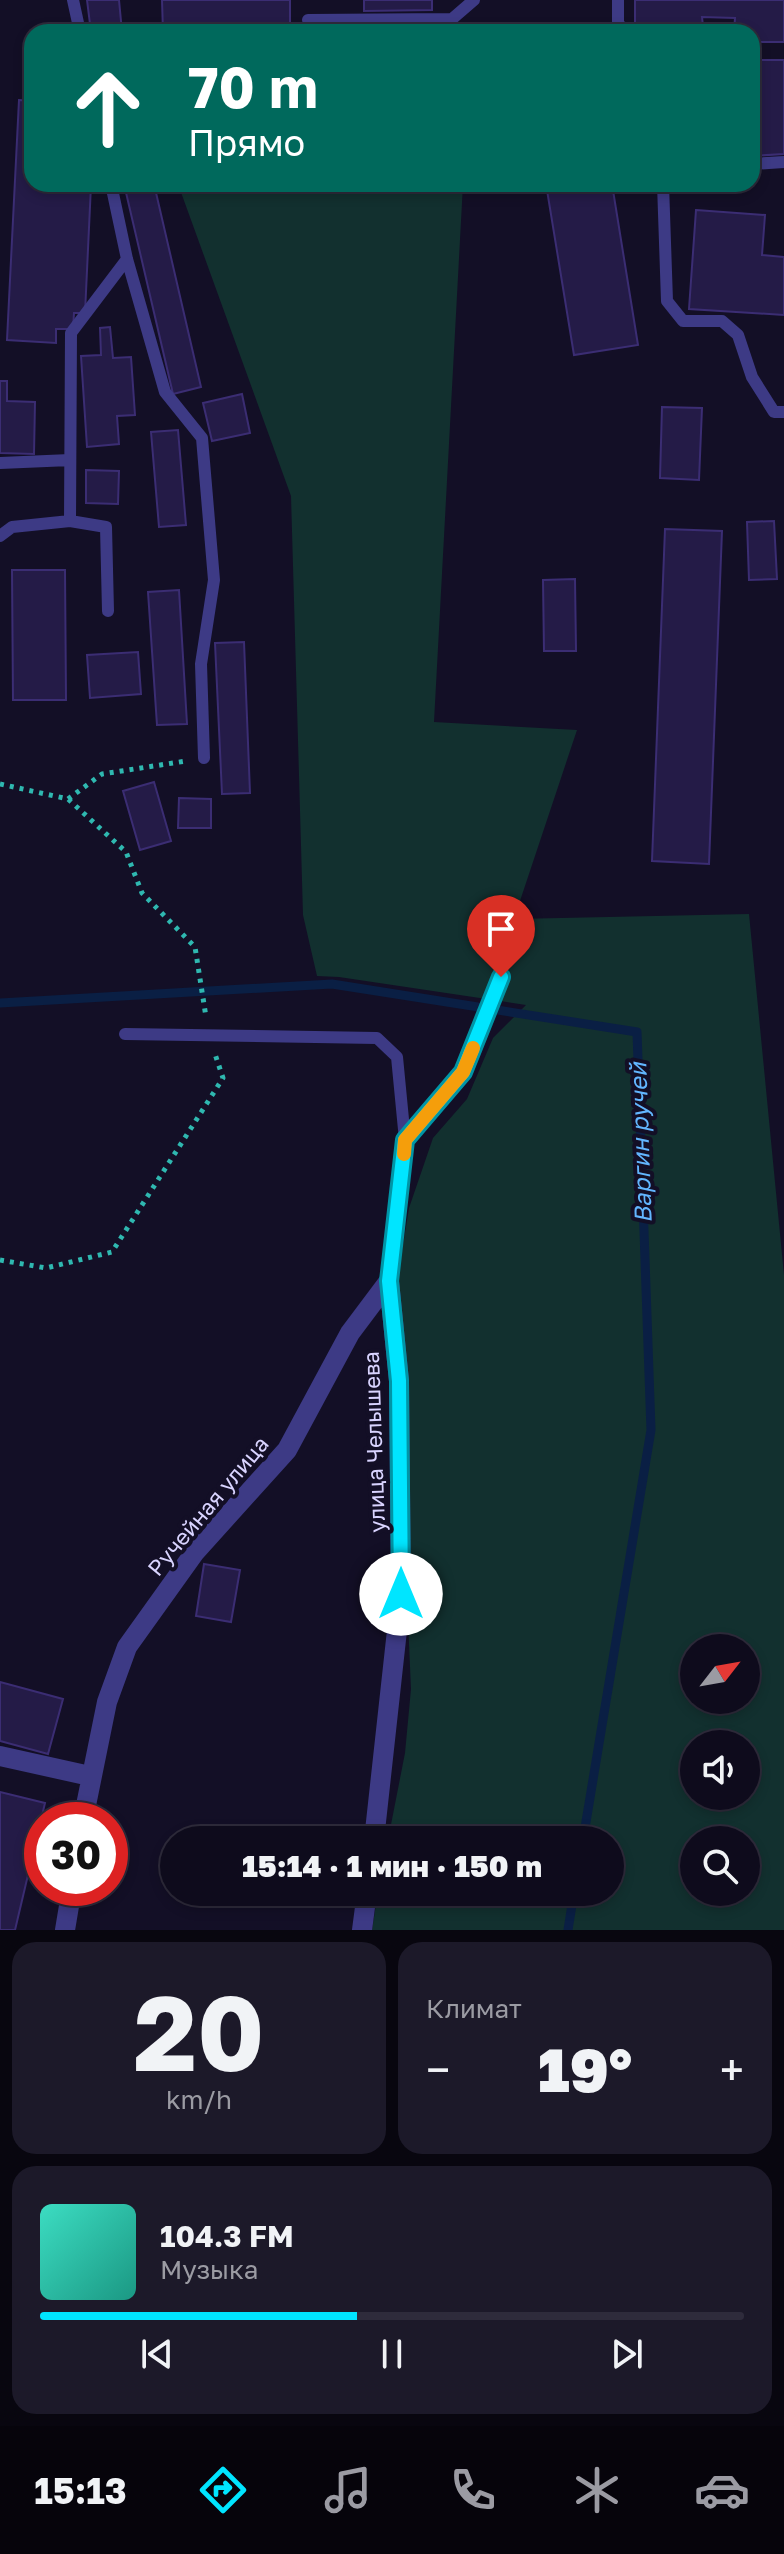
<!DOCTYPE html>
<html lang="ru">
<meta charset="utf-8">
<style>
body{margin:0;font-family:"Golos Text",sans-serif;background:#1c1929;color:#f1f3f6;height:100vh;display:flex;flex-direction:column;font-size:30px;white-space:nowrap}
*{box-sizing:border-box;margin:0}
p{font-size:26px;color:#9b9ba3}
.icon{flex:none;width:44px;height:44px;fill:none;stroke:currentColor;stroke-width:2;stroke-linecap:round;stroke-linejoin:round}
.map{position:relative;height:1930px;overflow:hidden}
.details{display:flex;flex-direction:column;gap:12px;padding:12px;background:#08060f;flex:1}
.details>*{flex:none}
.guide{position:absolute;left:24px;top:24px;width:736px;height:168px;border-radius:24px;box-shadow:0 4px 12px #0003,0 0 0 2px #2e2b3b;background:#00695c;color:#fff;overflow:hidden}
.needle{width:52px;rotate:59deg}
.fabs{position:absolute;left:680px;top:1634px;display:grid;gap:16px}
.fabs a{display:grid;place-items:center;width:80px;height:80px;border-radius:50%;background:#0e0b1c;box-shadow:0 4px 12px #0003,0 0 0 2px #2e2b3b;font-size:40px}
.speed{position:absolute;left:24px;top:1802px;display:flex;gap:16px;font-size:40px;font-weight:700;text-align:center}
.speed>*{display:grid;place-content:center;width:104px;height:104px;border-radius:50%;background:#0e0b1c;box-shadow:0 4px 12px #0003,0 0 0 2px #2e2b3b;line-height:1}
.speed .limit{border:12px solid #d22;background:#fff;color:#111}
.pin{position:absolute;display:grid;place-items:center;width:68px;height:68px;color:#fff;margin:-82px -34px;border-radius:50% 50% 50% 0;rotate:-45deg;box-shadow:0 0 8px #0007}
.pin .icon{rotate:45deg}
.me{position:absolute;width:88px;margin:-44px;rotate:0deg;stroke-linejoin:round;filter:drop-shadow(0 0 6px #0008)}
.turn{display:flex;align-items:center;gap:28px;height:168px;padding:0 32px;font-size:36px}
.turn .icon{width:104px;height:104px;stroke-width:2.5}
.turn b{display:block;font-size:56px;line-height:68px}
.big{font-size:60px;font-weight:800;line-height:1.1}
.details .card{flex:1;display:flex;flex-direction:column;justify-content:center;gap:12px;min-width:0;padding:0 28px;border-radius:24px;background:#1c1929}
.details .dial{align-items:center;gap:0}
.dial b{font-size:104px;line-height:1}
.song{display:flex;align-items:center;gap:24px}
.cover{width:96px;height:96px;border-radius:12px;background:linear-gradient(135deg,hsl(170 70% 55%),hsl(170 70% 35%))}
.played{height:8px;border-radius:4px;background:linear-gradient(90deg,#00e5ff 45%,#2e2b3b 45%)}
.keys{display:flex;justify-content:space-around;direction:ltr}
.heat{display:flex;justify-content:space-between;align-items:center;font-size:44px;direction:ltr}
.details .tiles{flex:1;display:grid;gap:12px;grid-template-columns:1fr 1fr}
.card:last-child{grid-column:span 2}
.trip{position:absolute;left:160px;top:1826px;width:464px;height:80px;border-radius:40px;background:#0e0b1c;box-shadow:0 4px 12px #0003,0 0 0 2px #2e2b3b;font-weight:800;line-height:80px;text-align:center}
.tab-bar{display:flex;height:128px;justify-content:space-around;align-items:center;background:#06040b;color:#9b9ba3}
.tab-bar .icon{width:56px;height:56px}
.tab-bar .on{color:#00e5ff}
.tab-bar b{font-size:36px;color:#f1f3f6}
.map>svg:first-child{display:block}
.green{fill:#12302f;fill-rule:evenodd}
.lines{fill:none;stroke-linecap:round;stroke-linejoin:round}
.stream{stroke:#0a1f44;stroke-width:9}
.building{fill:#241b47;stroke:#3b2d73;stroke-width:2}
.path{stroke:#2fb8b0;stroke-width:5;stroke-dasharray:4 6;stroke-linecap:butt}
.service{stroke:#3d3a85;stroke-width:12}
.minor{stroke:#3d3a85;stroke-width:20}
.route-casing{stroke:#0095a6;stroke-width:20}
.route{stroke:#00e5ff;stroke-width:14}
.slow{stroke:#f59e0b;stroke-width:14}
.labels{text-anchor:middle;stroke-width:8;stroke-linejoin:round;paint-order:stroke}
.street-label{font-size:22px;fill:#d9d4ff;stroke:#130f26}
.water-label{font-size:24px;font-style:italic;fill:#62b6ff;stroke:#130f26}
</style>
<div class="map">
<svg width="784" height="1930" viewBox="0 0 784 1930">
<rect width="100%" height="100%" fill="#130f26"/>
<path class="green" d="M 178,184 L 463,184 L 434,722 L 577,730 L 514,919 L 749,914 L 784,1275 L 784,1930 L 372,1930 L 378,1892 L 610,1892 L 610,1840 L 388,1840 L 405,1753 L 411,1689 L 394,1301 L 409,1208 L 433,1138 L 467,1099 L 493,1038 L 526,1005 L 339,977 L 317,976 L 303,915 L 291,496 ZM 694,1648 L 746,1648 L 746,1700 L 694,1700 ZM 694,1744 L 746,1744 L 746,1796 L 694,1796 ZM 694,1840 L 746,1840 L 746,1892 L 694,1892 Z"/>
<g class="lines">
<path class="stream" d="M 0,1003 L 332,984 L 637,1032 L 651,1430 L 583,1840
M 568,1930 L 574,1892"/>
</g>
<path class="building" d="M 87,0 L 119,0 L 122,32 L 91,32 Z
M 162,0 L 290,0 L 290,32 L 163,32 Z
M 364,0 L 432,0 L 432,10 L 364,11 Z
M 635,0 L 784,0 L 784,42 L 752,42 L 752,32 L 734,32 L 735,18 L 702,17 L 703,26 L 635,25 Z
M 752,60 L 784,60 L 784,154 L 752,156 Z
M 19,100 L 32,101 L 32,184 L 91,185 L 85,313 L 74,313 L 73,329 L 56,329 L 56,343 L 7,340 Z
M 124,184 L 154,184 L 201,387 L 173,394 Z
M 546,184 L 612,184 L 638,345 L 574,355 Z
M 696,210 L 765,215 L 762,255 L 784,257 L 784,315 L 689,309 Z
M 110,327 L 113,358 L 131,357 L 135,415 L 117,416 L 119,444 L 87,447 L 81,356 L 101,355 L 100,328 Z
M 0,381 L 7,381 L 7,401 L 35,402 L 34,454 L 0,453 Z
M 242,394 L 250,433 L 212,441 L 203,403 Z
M 662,407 L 702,408 L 699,480 L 660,478 Z
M 178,430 L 186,525 L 159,527 L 151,432 Z
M 86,470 L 119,471 L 118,504 L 86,503 Z
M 774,521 L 777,579 L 749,580 L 747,522 Z
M 665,529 L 722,531 L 709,864 L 652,861 Z
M 12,570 L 65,570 L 66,700 L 13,700 Z
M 575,579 L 576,651 L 544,651 L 543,580 Z
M 179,590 L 187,724 L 157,725 L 148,592 Z
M 244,642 L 250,793 L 222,794 L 215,643 Z
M 138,652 L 141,694 L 90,698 L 87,655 Z
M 154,782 L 171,841 L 140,850 L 123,791 Z
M 179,798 L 211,799 L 211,828 L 178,828 Z
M 204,1564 L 240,1570 L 231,1622 L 196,1616 Z
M 0,1682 L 63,1699 L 48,1754 L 0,1741 Z
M 0,1792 L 45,1803 L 15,1930 L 0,1930 Z"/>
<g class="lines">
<path class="path" d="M 0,784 L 68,799 L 126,852 L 142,893 L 195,947 L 206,1017
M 68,799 L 102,774 L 186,761
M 0,1260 L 46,1268 L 112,1252 L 223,1078 L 215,1054"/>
<path class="service" d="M 73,0 L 80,32
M 618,0 L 618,23 L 625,32
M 308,20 L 452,19 L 474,0
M 752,164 L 784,162
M 111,184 L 127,259 L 165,392 L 202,438 L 214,580 L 201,664 L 204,758
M 663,184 L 667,301 L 683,321 L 722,321 L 738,335 L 752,377 L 774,412 L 784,412
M 0,463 L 70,460
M 0,536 L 12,527 L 70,521
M 108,611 L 106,527 L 70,521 L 71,333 L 127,259
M 125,1034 L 377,1038 L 397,1057 L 405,1140 L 389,1281
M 405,1140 L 463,1072 L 501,977"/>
<path class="minor" d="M 0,1756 L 90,1776
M 83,1820 L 107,1702 L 127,1647 L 195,1552 L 287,1450 L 350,1333 L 389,1281
M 374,1840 L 401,1594 L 399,1381 L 389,1281
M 65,1930 L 72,1888
M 362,1930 L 367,1892"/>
</g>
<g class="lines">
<g class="route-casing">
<path id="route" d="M 401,1594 L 399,1381 L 389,1281 L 405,1140 L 463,1072 L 501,977"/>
</g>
<use href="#route" class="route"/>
<path class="slow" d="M 404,1154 L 405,1140 L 463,1072 L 473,1048"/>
</g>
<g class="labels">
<g class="street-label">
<text transform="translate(374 1442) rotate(-92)" y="8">улица Челышева</text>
<text transform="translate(208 1506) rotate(-50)" y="8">Ручейная улица</text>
</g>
<g class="water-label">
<text transform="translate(641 1143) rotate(-92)" y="8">Варгин ручей</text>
</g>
</g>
</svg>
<div class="fabs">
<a><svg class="needle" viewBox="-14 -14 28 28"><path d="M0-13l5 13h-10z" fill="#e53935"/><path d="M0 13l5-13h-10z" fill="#9b9ba3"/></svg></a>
<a><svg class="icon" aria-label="sound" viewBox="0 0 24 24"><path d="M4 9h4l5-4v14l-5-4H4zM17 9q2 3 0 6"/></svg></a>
<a><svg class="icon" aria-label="search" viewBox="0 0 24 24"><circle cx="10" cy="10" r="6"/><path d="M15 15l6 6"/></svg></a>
</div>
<div class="speed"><div class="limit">30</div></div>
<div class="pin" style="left:501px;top:977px;background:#d93025"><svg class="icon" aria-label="arrive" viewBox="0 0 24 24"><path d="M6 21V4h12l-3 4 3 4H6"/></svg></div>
<svg class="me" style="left:401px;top:1594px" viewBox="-20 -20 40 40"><circle r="19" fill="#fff"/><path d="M0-13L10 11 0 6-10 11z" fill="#00e5ff"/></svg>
<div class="trip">15:14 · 1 мин · 150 m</div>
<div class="guide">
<div class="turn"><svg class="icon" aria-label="ahead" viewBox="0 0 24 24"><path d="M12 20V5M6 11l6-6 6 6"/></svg><div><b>70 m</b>Прямо</div></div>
</div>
</div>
<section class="details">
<div class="tiles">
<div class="card dial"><b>20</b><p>km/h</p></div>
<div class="card"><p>Климат</p>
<div class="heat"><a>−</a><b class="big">19°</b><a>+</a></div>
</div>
<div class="card">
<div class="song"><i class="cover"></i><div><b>104.3 FM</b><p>Музыка</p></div></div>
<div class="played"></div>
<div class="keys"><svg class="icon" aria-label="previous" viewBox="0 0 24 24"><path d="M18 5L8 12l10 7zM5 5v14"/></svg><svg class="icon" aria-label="pause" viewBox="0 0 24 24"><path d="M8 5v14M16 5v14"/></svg><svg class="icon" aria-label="next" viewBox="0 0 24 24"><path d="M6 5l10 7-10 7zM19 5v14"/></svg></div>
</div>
</div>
</section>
<nav class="tab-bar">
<b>15:13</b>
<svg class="icon on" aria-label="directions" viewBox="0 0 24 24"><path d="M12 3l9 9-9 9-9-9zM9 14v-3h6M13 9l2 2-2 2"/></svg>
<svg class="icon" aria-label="music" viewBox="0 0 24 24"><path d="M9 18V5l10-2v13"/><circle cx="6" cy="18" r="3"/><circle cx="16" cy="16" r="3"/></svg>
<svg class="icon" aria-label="phone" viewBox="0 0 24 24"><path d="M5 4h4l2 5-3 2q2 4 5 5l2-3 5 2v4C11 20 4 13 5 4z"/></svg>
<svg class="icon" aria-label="climate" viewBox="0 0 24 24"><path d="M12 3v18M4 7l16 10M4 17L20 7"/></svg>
<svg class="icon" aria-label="car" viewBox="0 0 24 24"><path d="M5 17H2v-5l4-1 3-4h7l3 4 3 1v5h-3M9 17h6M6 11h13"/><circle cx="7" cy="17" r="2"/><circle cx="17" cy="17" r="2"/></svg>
</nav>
